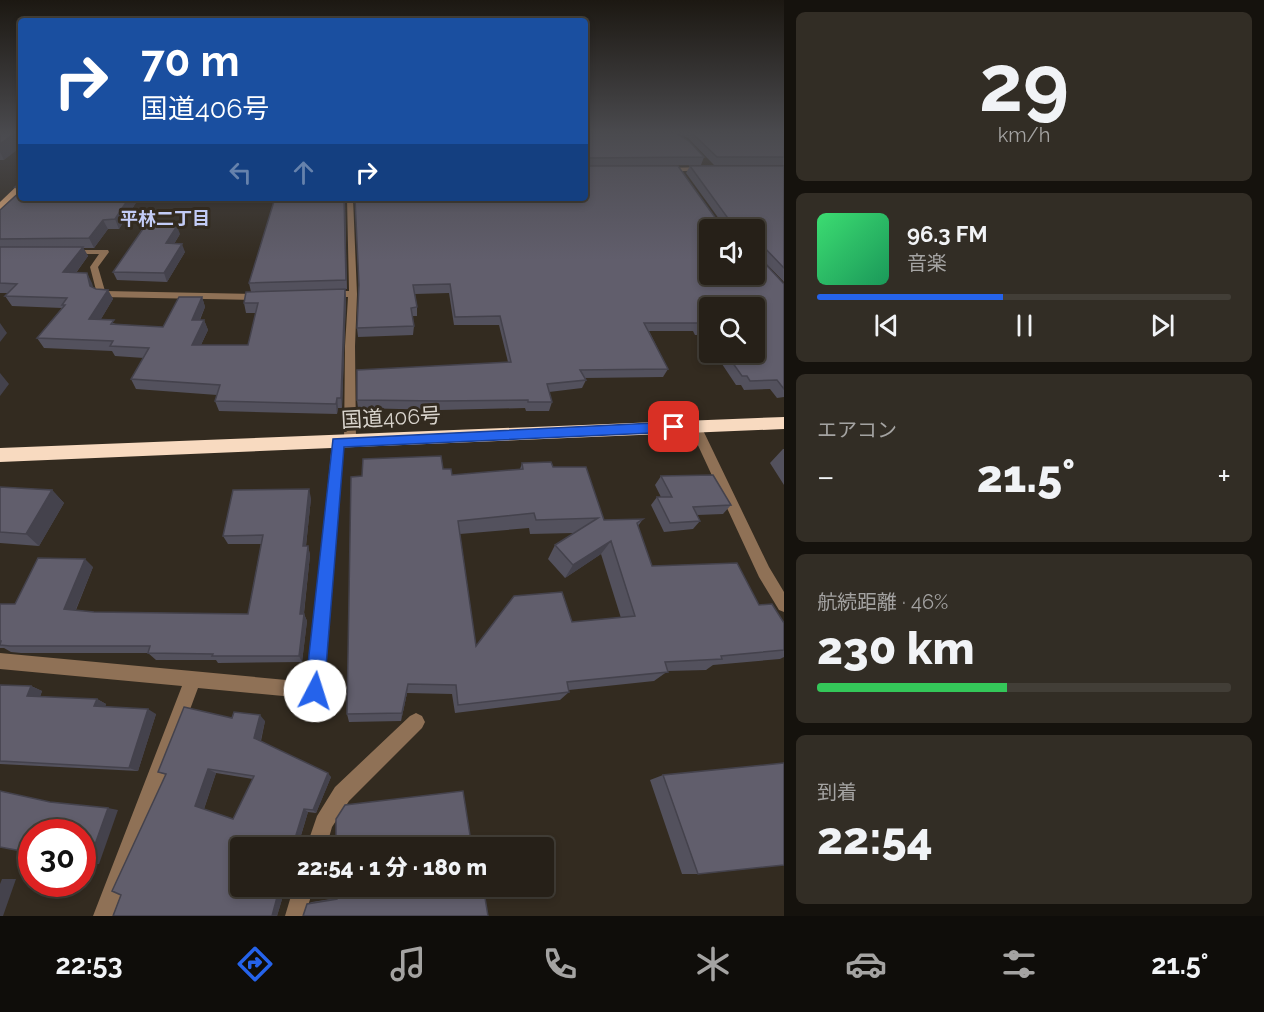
<!DOCTYPE html>
<html lang="ja">
<meta charset="utf-8">
<style>
body{margin:0;font-family:Raleway,"Noto Sans JP",sans-serif;background:#322d25;color:#f1f3f6;height:100vh;display:flex;flex-direction:column;font-size:22px;white-space:nowrap}
*{box-sizing:border-box;margin:0}
p{font-size:20px;color:#a4a3a2}
.icon{flex:none;width:33px;height:33px;fill:none;stroke:currentColor;stroke-width:2;stroke-linecap:round;stroke-linejoin:round}
.map{position:relative;flex:1;overflow:hidden}
.drawer{display:flex;flex-direction:column;gap:12px;padding:12px;background:#15120d;width:480px}
.drawer>*{flex:none}
.guide{position:absolute;left:18px;top:18px;width:570px;height:183px;border-radius:6px;box-shadow:0 3px 9px #0003,0 0 0 2px #423e37;background:#1a4fa0;color:#fff;overflow:hidden}
.fabs{position:absolute;left:699px;top:219px;display:grid;gap:12px}
.fabs a{display:grid;place-items:center;width:66px;height:66px;border-radius:6px;background:#262018;box-shadow:0 3px 9px #0003,0 0 0 2px #423e37;font-size:30px}
.speed{position:absolute;left:18px;top:819px;display:flex;gap:12px;font-size:30px;font-weight:700;text-align:center}
.speed>*{display:grid;place-content:center;width:78px;height:78px;border-radius:50%;background:#262018;box-shadow:0 3px 9px #0003,0 0 0 2px #423e37;line-height:1}
.speed .limit{border:9px solid #d22;background:#fff;color:#111}
.pin{position:absolute;display:grid;place-items:center;width:51px;height:51px;color:#fff;margin:-26px;border-radius:12px;box-shadow:0 3px 9px #0006}
.me{position:absolute;width:66px;margin:-33px;rotate:5deg;stroke-linejoin:round;filter:drop-shadow(0 0 4px #0008)}
.turn{display:flex;align-items:center;gap:21px;height:126px;padding:0 24px;font-size:27px}
.turn .icon{width:78px;height:78px;stroke-width:2.5}
.turn b{display:block;font-size:42px;line-height:51px}
.lanes{display:flex;align-items:center;height:57px;padding:0 24px;background:#0003;justify-content:center;gap:30px;direction:ltr}
.lanes .off{opacity:.35}
.big{font-size:45px;font-weight:800;line-height:1.1}
.drawer .card{flex:1;display:flex;flex-direction:column;justify-content:center;gap:9px;min-width:0;padding:0 21px;border-radius:9px;background:#322d25}
.drawer .dial{align-items:center;gap:0}
.dial b{font-size:78px;line-height:1}
.song{display:flex;align-items:center;gap:18px}
.cover{width:72px;height:72px;border-radius:9px;background:linear-gradient(135deg,hsl(140 70% 55%),hsl(150 70% 35%))}
.played{height:6px;border-radius:3px;background:linear-gradient(90deg,#2563eb 45%,#423e37 45%)}
.keys{display:flex;justify-content:space-around;direction:ltr}
.heat{display:flex;justify-content:space-between;align-items:center;font-size:33px;direction:ltr}
.charge{height:9px;border-radius:4px;background:linear-gradient(90deg,#34c759 46%,#423e37 0)}
.trip{position:absolute;left:230px;top:837px;width:324px;height:60px;border-radius:6px;background:#262018;box-shadow:0 3px 9px #0003,0 0 0 2px #423e37;font-weight:800;line-height:60px;text-align:center}
.menu{display:flex;height:96px;justify-content:space-around;align-items:center;background:#0f0d0a;color:#a4a3a2}
.menu .icon{width:42px;height:42px}
.menu .active{color:#2563eb}
.menu b{font-size:27px;color:#f1f3f6}
main{display:flex;flex:1;min-height:0}
.map>svg:first-child{display:block}
.lines{fill:none;stroke-linecap:round;stroke-linejoin:round}
.street{fill:#8f7156;fill-rule:evenodd}
.primary{fill:#f2b47b;fill-rule:evenodd}
.highway{fill:#f8dac0;fill-rule:evenodd}
.wall{fill:#53515d;fill-rule:evenodd}
.shaded-wall{fill:#44424c}
.building{fill:#615e6c;stroke:#44424c;stroke-width:1.5;fill-rule:evenodd}
.route{fill:#2563eb;stroke:#184099;stroke-width:1.5}
.labels{text-anchor:middle;stroke-width:6;stroke-linejoin:round;paint-order:stroke}
.far-neighbourhood-label{font-size:18px;font-weight:bold;fill:#c3ccf6;stroke:#332b20}
.street-label{font-size:21px;fill:#d9d4cd;stroke:#332b20}
</style>
<main>
<div class="map">
<svg width="784" height="916" viewBox="0 0 784 916">
<rect width="100%" height="100%" fill="#332b20"/>
<g class="lines">
<path class="street" d="M 704,167 L 707,169 L 706,170 L 664,172 L 661,170 L 664,168 Z
M 347,198 L 353,198 L 357,294 L 355,346 L 356,442 L 350,446 L 344,442 L 345,346 L 348,297 L 330,297 L 326,294 L 330,291 L 349,291 Z
M 66,250 L 108,250 L 109,252 L 98,267 L 105,291 L 259,294 L 263,297 L 259,300 L 101,297 L 97,294 L 90,267 L 99,254 L 69,254 L 65,252 Z
M 695,422 L 701,426 L 769,567 L 784,592 L 784,612 L 779,610 L 759,577 L 689,426 Z
M 338,439 L 344,443 L 323,691 L 321,697 L 315,699 L 198,688 L 113,916 L 93,916 L 182,686 L 0,669 L 0,653 L 308,682 L 332,443 Z
M 416,713 L 422,716 L 425,722 L 422,728 L 349,801 L 332,827 L 326,848 L 306,848 L 317,816 L 335,787 L 410,716 Z
M 294,886 L 314,886 L 305,916 L 285,916 Z"/>
<path class="primary" d="M 21,182 L 21,190 L 0,210 L 0,202 Z"/>
<path class="highway" d="M 784,417 L 784,429 L 0,462 L 0,448 Z"/>
</g>
<path class="wall" d="M 0,132 L 4,160 L 0,160 Z
M 585,132 L 784,132 L 784,165 L 714,165 L 688,138 L 680,135 L 704,157 L 701,165 L 586,166 L 719,223 L 722,223 L 686,173 L 690,166 L 784,166 L 784,282 L 757,254 L 784,284 L 784,397 L 777,398 L 770,389 L 744,390 L 741,385 L 736,385 L 714,352 L 754,352 L 710,308 L 710,346 L 702,335 L 695,335 L 693,331 L 649,331 L 668,369 L 663,377 L 585,378 L 586,380 L 582,388 L 549,392 L 552,402 L 549,411 L 526,411 L 525,408 L 441,410 L 358,408 L 357,400 L 508,362 L 499,325 L 454,325 L 449,293 L 415,294 L 417,307 L 417,316 L 412,316 L 414,326 L 413,335 L 358,337 L 357,328 L 359,285 Z
M 21,182 L 21,198 L 139,198 L 119,229 L 108,229 L 94,248 L 83,248 L 88,256 L 76,273 L 87,273 L 93,288 L 96,289 L 108,290 L 113,299 L 101,319 L 116,324 L 163,327 L 202,297 L 205,307 L 200,320 L 204,320 L 208,330 L 201,345 L 248,345 L 256,313 L 246,313 L 244,303 L 345,289 L 346,299 L 342,408 L 338,408 L 337,414 L 219,411 L 215,401 L 217,395 L 136,389 L 131,379 L 144,358 L 115,356 L 112,351 L 44,348 L 37,338 L 62,308 L 12,306 L 5,296 L 8,293 L 0,293 L 0,210 L 18,193 L 15,187 Z
M 345,198 L 347,289 L 251,292 L 249,283 Z
M 180,234 L 174,244 L 185,252 L 167,282 L 117,280 L 113,272 Z
M 783,449 L 784,449 L 784,485 L 770,463 Z
M 522,463 L 553,467 L 604,520 L 643,519 L 638,526 L 652,566 L 759,605 L 784,623 L 784,657 L 780,659 L 713,665 L 706,670 L 668,671 L 654,681 L 569,690 L 569,692 L 560,700 L 455,713 L 452,694 L 407,693 L 401,721 L 349,722 L 347,714 L 443,469 L 452,475 L 520,469 ZM 529,528 L 530,534 L 574,533 L 555,545 L 548,559 L 565,578 L 601,554 L 621,618 L 572,622 L 476,646 L 460,534 Z
M 661,476 L 731,505 L 723,514 L 697,515 L 700,521 L 693,529 L 664,532 L 651,505 L 657,497 L 661,497 L 655,485 Z
M 0,487 L 52,490 L 64,503 L 39,546 L 0,543 Z
M 311,498 L 306,546 L 308,546 L 310,555 L 304,614 L 307,621 L 302,662 L 218,663 L 216,660 L 156,660 L 148,653 L 21,653 L 11,652 L 4,648 L 0,648 L 0,604 L 15,604 L 93,567 L 76,610 L 94,612 L 248,614 L 261,544 L 228,544 L 223,536 Z
M 0,685 L 31,686 L 42,691 L 40,697 L 97,699 L 106,704 L 105,707 L 156,714 L 138,771 L 0,764 Z
M 232,718 L 265,721 L 261,741 L 331,777 L 316,813 L 308,812 L 277,916 L 113,916 L 166,775 L 158,772 ZM 216,773 L 253,779 L 234,819 L 204,809 Z
M 663,775 L 698,874 L 682,874 L 650,780 Z
M 337,898 L 488,916 L 307,904 L 312,902 Z"/>
<path class="shaded-wall" d="M 16,132 L 21,132 L 21,147 L 4,160 L 0,152 L 0,144 Z
M 129,198 L 139,198 L 119,229 L 115,219 Z
M 103,220 L 108,229 L 94,248 L 89,238 Z
M 177,226 L 180,234 L 169,252 L 166,243 Z
M 182,244 L 185,252 L 167,282 L 164,273 Z
M 83,247 L 88,256 L 69,282 L 63,272 Z
M 87,273 L 92,283 L 96,296 L 90,286 Z
M 345,289 L 346,299 L 342,408 L 341,398 Z
M 108,290 L 113,299 L 95,329 L 89,319 Z
M 202,297 L 205,307 L 195,330 L 192,320 Z
M 204,320 L 208,330 L 196,355 L 192,345 Z
M 0,323 L 7,333 L 0,342 Z
M 0,373 L 9,384 L 0,396 Z
M 337,398 L 338,408 L 337,414 L 336,404 Z
M 309,489 L 311,498 L 305,555 L 303,546 Z
M 52,490 L 64,503 L 39,546 L 26,534 Z
M 611,541 L 601,554 L 565,578 L 573,565 Z
M 308,546 L 310,555 L 303,621 L 300,614 Z
M 85,559 L 93,567 L 73,616 L 64,609 Z
M 304,614 L 307,621 L 302,662 L 299,656 Z
M 408,684 L 407,693 L 401,721 L 402,713 Z
M 31,686 L 42,691 L 38,701 L 27,696 Z
M 97,699 L 106,704 L 103,711 L 94,706 Z
M 148,709 L 156,714 L 138,771 L 129,768 Z
M 260,715 L 265,721 L 260,743 L 254,738 Z
M 208,769 L 216,773 L 204,809 L 195,806 Z
M 328,773 L 331,777 L 316,813 L 313,810 Z
M 108,808 L 118,810 L 99,864 L 88,864 Z
M 304,809 L 308,812 L 297,848 L 292,848 Z
M 2,879 L 16,879 L 3,916 L 0,916 L 0,884 Z
M 280,886 L 286,886 L 277,916 L 272,916 Z"/>
<path class="building" d="M 0,132 L 16,132 L 0,144 Z
M 585,132 L 675,132 L 689,141 L 704,157 L 587,158 L 586,166 L 678,166 L 719,223 L 728,224 L 730,221 L 690,166 L 784,166 L 784,268 L 761,244 L 757,244 L 757,255 L 784,284 L 784,389 L 777,380 L 750,381 L 747,376 L 742,376 L 725,352 L 754,352 L 754,308 L 710,308 L 710,330 L 707,327 L 700,327 L 698,323 L 644,323 L 668,369 L 580,370 L 586,380 L 547,384 L 552,402 L 528,402 L 528,400 L 442,401 L 357,400 L 357,370 L 511,362 L 500,316 L 455,317 L 450,284 L 413,285 L 417,307 L 411,308 L 414,326 L 357,328 L 359,285 L 355,198 L 585,198 ZM 710,230 L 754,230 L 754,274 L 710,274 Z
M 691,132 L 784,132 L 784,157 L 717,157 Z
M 21,182 L 21,187 L 15,187 Z
M 21,191 L 21,198 L 129,198 L 115,219 L 103,220 L 89,238 L 0,239 L 0,210 Z
M 275,198 L 344,198 L 346,280 L 249,283 Z
M 145,226 L 177,226 L 166,243 L 182,244 L 164,273 L 113,272 Z
M 0,247 L 83,247 L 63,272 L 87,273 L 90,286 L 96,289 L 108,290 L 89,319 L 114,320 L 111,324 L 163,327 L 179,297 L 202,297 L 192,320 L 204,320 L 192,345 L 248,345 L 258,303 L 244,303 L 246,292 L 345,289 L 341,398 L 337,398 L 336,404 L 215,401 L 220,385 L 131,379 L 149,348 L 110,346 L 113,341 L 37,338 L 65,305 L 62,305 L 67,298 L 5,296 L 17,284 L 0,283 Z
M 441,456 L 443,469 L 451,469 L 452,475 L 523,469 L 522,463 L 551,462 L 553,467 L 586,467 L 604,520 L 643,519 L 637,523 L 652,566 L 737,563 L 759,605 L 772,604 L 784,623 L 784,650 L 721,656 L 722,659 L 665,662 L 668,672 L 567,682 L 569,692 L 458,705 L 456,685 L 408,684 L 402,713 L 347,714 L 351,477 L 362,476 L 363,459 ZM 534,513 L 536,520 L 598,518 L 555,545 L 573,565 L 611,541 L 635,616 L 572,622 L 562,592 L 514,596 L 476,646 L 458,521 Z
M 713,475 L 731,505 L 693,507 L 700,521 L 670,523 L 657,497 L 672,497 L 661,476 Z
M 0,487 L 52,490 L 26,534 L 0,532 Z
M 309,489 L 303,546 L 308,546 L 300,614 L 304,614 L 299,656 L 212,656 L 213,654 L 148,653 L 150,646 L 10,646 L 0,645 L 1,641 L 0,641 L 0,604 L 15,604 L 38,558 L 85,559 L 64,609 L 94,612 L 248,614 L 263,535 L 223,536 L 233,490 Z
M 0,685 L 31,686 L 27,696 L 97,699 L 94,706 L 148,709 L 129,768 L 0,761 Z
M 184,707 L 232,718 L 234,712 L 260,715 L 254,738 L 328,773 L 313,810 L 304,809 L 292,848 L 240,848 L 240,886 L 280,886 L 272,916 L 113,916 L 121,895 L 112,891 L 166,774 L 158,772 ZM 208,769 L 254,776 L 233,819 L 195,806 Z
M 784,763 L 784,865 L 698,874 L 663,775 Z
M 0,791 L 50,802 L 108,808 L 88,864 L 82,863 L 82,832 L 32,832 L 32,853 L 0,847 Z
M 463,791 L 472,848 L 336,848 L 336,819 L 345,805 Z
M 337,886 L 483,886 L 488,916 L 303,916 L 307,904 L 337,899 Z"/>
<linearGradient id="sky" x2="0" y2="1"><stop stop-color="#1c1812"/><stop offset="0.51" stop-color="#4a4a4e"/><stop offset="1" stop-color="#4a4a4e" stop-opacity="0"/></linearGradient>
<rect width="784" height="260" fill="url(#sky)"/>
<path class="route" d="M 674,422 L 680,427 L 674,432 L 344,447 L 324,691 L 321,698 L 315,700 L 308,698 L 305,691 L 333,439 Z"/>
<g class="labels">
<g class="far-neighbourhood-label">
<text x="165" y="225">平林二丁目</text>
</g>
<g class="street-label">
<text transform="translate(391 418) rotate(-3)" y="7">国道406号</text>
</g>
</g>
</svg>
<div class="fabs">
<a><svg class="icon" aria-label="sound" viewBox="0 0 24 24"><path d="M4 9h4l5-4v14l-5-4H4zM17 9q2 3 0 6"/></svg></a>
<a><svg class="icon" aria-label="search" viewBox="0 0 24 24"><circle cx="10" cy="10" r="6"/><path d="M15 15l6 6"/></svg></a>
</div>
<div class="speed"><div class="limit">30</div></div>
<div class="pin" style="left:674px;top:427px;background:#d93025"><svg class="icon" aria-label="arrive" viewBox="0 0 24 24"><path d="M6 21V4h12l-3 4 3 4H6"/></svg></div>
<svg class="me" style="left:315px;top:691px" viewBox="-20 -20 40 40"><circle r="19" fill="#fff"/><path d="M0-13L10 11 0 6-10 11z" fill="#2563eb"/></svg>
<div class="trip">22:54 · 1 分 · 180 m</div>
<div class="guide">
<div class="turn"><svg class="icon" aria-label="right" viewBox="0 0 24 24"><path d="M7 20v-9h11M14 6l5 5-5 5"/></svg><div><b>70 m</b>国道406号</div></div>
<div class="lanes"><svg class="icon off" aria-label="left" viewBox="0 0 24 24"><path d="M17 20v-9H6M10 6l-5 5 5 5"/></svg><svg class="icon off" aria-label="ahead" viewBox="0 0 24 24"><path d="M12 20V5M6 11l6-6 6 6"/></svg><svg class="icon" aria-label="right" viewBox="0 0 24 24"><path d="M7 20v-9h11M14 6l5 5-5 5"/></svg></div>
</div>
</div>
<section class="drawer">
<div class="card dial"><b>29</b><p>km/h</p></div>
<div class="card">
<div class="song"><i class="cover"></i><div><b>96.3 FM</b><p>音楽</p></div></div>
<div class="played"></div>
<div class="keys"><svg class="icon" aria-label="previous" viewBox="0 0 24 24"><path d="M18 5L8 12l10 7zM5 5v14"/></svg><svg class="icon" aria-label="pause" viewBox="0 0 24 24"><path d="M8 5v14M16 5v14"/></svg><svg class="icon" aria-label="next" viewBox="0 0 24 24"><path d="M6 5l10 7-10 7zM19 5v14"/></svg></div>
</div>
<div class="card"><p>エアコン</p>
<div class="heat"><a>−</a><b class="big">21.5°</b><a>+</a></div>
</div>
<div class="card"><p>航続距離 · 46%</p><b class="big">230 km</b><div class="charge"></div></div>
<div class="card"><p>到着</p><b class="big">22:54</b></div>
</section>
</main>
<nav class="menu">
<b>22:53</b>
<svg class="icon active" aria-label="directions" viewBox="0 0 24 24"><path d="M12 3l9 9-9 9-9-9zM9 14v-3h6M13 9l2 2-2 2"/></svg>
<svg class="icon" aria-label="music" viewBox="0 0 24 24"><path d="M9 18V5l10-2v13"/><circle cx="6" cy="18" r="3"/><circle cx="16" cy="16" r="3"/></svg>
<svg class="icon" aria-label="phone" viewBox="0 0 24 24"><path d="M5 4h4l2 5-3 2q2 4 5 5l2-3 5 2v4C11 20 4 13 5 4z"/></svg>
<svg class="icon" aria-label="climate" viewBox="0 0 24 24"><path d="M12 3v18M4 7l16 10M4 17L20 7"/></svg>
<svg class="icon" aria-label="car" viewBox="0 0 24 24"><path d="M5 17H2v-5l4-1 3-4h7l3 4 3 1v5h-3M9 17h6M6 11h13"/><circle cx="7" cy="17" r="2"/><circle cx="17" cy="17" r="2"/></svg>
<svg class="icon" aria-label="filters" viewBox="0 0 24 24"><path d="M4 7h16M4 17h16"/><circle cx="9" cy="7" r="2"/><circle cx="15" cy="17" r="2"/></svg>
<b>21.5°</b>
</nav>
